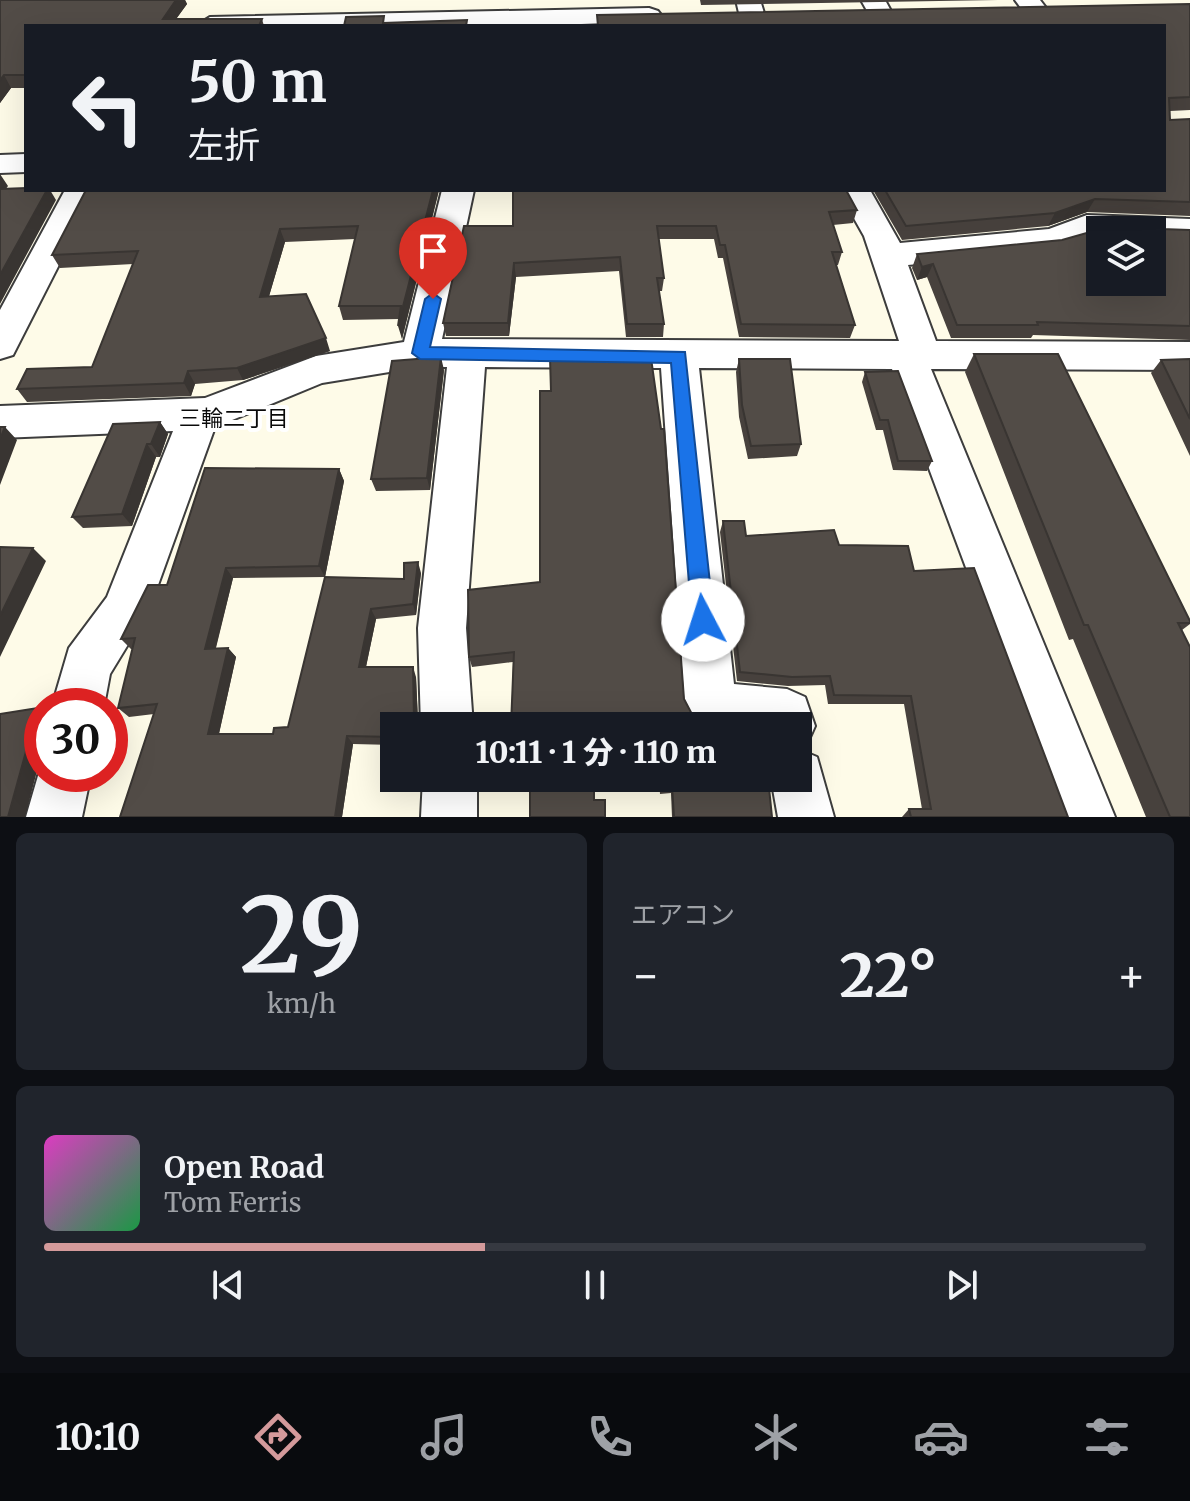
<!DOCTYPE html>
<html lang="ja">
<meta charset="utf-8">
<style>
body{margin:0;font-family:Merriweather,"Noto Sans JP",serif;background:#20242c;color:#f1f3f6;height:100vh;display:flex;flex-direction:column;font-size:30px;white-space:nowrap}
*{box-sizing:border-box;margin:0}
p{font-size:26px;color:#9ea1a6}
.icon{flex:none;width:44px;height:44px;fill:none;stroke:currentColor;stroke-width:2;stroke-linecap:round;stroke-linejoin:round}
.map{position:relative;height:817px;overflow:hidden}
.panel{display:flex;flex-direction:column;gap:16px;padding:16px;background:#0d0f14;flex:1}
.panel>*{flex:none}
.banner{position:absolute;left:24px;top:24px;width:1142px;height:168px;border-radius:0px;box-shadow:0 8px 32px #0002;background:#171b24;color:#f1f3f6;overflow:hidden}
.fabs{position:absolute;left:1086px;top:216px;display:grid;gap:16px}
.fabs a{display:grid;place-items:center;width:80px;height:80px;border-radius:0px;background:#171b24;box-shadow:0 8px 32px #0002;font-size:40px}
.speed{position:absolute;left:24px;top:688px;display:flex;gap:16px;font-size:40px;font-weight:700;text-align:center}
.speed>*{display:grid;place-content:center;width:104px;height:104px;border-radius:50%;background:#171b24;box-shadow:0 8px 32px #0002;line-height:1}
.speed .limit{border:12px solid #d22;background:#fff;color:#111}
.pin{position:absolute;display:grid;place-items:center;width:68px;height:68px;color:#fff;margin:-82px -34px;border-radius:50% 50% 50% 0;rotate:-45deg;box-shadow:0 0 8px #0007}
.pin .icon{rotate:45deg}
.me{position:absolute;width:88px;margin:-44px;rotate:355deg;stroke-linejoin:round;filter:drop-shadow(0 0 6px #0008)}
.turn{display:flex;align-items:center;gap:28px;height:168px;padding:0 32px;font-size:36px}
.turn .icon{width:104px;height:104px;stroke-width:2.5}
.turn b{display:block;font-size:56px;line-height:68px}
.big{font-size:60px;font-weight:800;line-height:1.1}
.panel .card{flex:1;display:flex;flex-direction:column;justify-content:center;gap:12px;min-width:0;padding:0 28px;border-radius:12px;background:#20242c}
.panel .dial{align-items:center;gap:0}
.dial b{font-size:104px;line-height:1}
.song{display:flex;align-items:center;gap:24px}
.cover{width:96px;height:96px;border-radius:12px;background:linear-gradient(135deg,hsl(310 70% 55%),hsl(140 70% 35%))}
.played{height:8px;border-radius:4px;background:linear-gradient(90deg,#d49a9b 40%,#363941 40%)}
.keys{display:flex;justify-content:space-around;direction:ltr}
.heat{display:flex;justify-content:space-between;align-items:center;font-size:44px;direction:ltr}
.panel .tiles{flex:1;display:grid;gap:16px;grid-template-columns:1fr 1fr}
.card:last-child{grid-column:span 2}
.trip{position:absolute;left:380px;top:712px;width:432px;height:80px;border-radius:0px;background:#171b24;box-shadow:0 8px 32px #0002;font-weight:800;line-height:80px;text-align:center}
.tabs{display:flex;height:128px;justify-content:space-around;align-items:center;background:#090b0e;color:#9ea1a6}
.tabs .icon{width:56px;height:56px}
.tabs .on{color:#d49a9b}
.tabs b{font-size:36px;color:#f1f3f6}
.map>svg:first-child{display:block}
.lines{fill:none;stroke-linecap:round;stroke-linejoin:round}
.minor-casing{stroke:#3d3d3d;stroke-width:4}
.minor{fill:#fff;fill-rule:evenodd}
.wall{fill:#47413d}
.shaded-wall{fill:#393532}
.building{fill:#524c47;stroke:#393532;stroke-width:2;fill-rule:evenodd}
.route{fill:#1a73e8;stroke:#114b97;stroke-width:2}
.labels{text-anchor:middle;stroke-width:8;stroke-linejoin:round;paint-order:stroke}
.neighbourhood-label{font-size:22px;fill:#0a0a0a;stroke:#fff}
</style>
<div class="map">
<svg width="1190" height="817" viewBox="0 0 1190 817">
<rect width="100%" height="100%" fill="#fefbe8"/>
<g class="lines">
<g class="minor-casing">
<path id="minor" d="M 736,0 L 760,0 L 768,26 L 742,26 Z
M 861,0 L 885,0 L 891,11 L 879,18 L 870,16 Z
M 1015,0 L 1040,0 L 1060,26 L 1034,26 Z
M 649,8 L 658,11 L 662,16 L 658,21 L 530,26 L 197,25 L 210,17 Z
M 26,154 L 26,172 L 0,173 L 0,155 Z
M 65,190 L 97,190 L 13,355 L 0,359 L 0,310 Z
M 442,190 L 474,190 L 442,339 L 899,341 L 864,236 L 838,190 L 870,190 L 900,243 L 1049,229 L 1087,215 L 1190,219 L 1190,241 L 1152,239 L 1152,230 L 1100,230 L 1100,237 L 1091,237 L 1054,250 L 908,265 L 936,341 L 1190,342 L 1190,370 L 931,369 L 1115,817 L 1059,817 L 892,369 L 699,368 L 734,684 L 787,689 L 805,697 L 815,726 L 807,744 L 798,748 L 798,726 L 693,726 L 685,708 L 661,368 L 485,367 L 466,628 L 473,726 L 421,726 L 418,628 L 447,367 L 420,367 L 322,383 L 215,427 L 149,610 L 110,674 L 104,706 L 52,706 L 69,648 L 107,597 L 173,431 L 0,438 L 0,406 L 205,398 L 316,356 L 404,342 Z
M 798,749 L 817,757 L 834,817 L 778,817 L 771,778 L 798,778 Z
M 42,762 L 42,774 L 91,774 L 82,817 L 26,817 Z
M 423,778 L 477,778 L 477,817 L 421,817 Z"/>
</g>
<use href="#minor" class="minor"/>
</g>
<path class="wall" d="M 0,0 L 185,0 L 187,4 L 176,19 L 262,19 L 264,26 L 26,26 L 26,88 L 11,88 L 0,103 Z
M 700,0 L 998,0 L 701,5 Z
M 1190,4 L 1190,110 L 1170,111 L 1170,120 L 1190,119 L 1190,216 L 1087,212 L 1048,226 L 902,240 L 873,190 L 1164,190 L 1164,26 L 597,26 L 597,15 Z
M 439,190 L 402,339 L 399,319 L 343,320 L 339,306 L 355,239 L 285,242 L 269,296 L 330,351 L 243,380 L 195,384 L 191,396 L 27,402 L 17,389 L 92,367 L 133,264 L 60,268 L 52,255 Z
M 857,210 L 853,223 L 833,225 L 842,252 L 838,265 L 836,265 L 855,325 L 850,338 L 739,337 L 723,258 L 718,258 L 714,239 L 659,239 L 664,278 L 662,291 L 659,291 L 664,324 L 663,337 L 626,337 L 619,271 L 516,277 L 509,336 L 446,336 L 443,323 L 513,226 Z
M 1111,220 L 1161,229 L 1190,230 L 1190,340 L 1033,335 L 1031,338 L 951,338 L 927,277 L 917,280 L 912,268 L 917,254 L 1062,240 L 1107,227 Z
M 974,354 L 1190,621 L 1190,624 L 1182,630 L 1190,817 L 1146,817 L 1073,639 L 1069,640 L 965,372 Z
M 739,359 L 801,444 L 797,456 L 748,459 L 739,417 L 736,372 Z
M 1190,359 L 1190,456 L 1151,373 L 1161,360 Z
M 444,370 L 430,490 L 376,491 L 371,479 Z
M 865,372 L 932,461 L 927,471 L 893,470 L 883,430 L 876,430 L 862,382 Z
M 160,422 L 168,434 L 160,457 L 156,457 L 132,526 L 83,528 L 72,517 Z
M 339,469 L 344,481 L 325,577 L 233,578 L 216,648 L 228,648 L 236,657 L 219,734 L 273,734 L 288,727 L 325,577 L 404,579 L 421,573 L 416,615 L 376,619 L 366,667 L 416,677 L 418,720 L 421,726 L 394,726 L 394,745 L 353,744 L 342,817 L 154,714 L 129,717 L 118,708 L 133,649 L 131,649 L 121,639 L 167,585 Z
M 723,521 L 746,536 L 839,545 L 914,571 L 1068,817 L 902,817 L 909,809 L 922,809 L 904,704 L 828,704 L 825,685 L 788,686 L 737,681 L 720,532 Z
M 468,590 L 684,699 L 695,720 L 752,726 L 511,726 L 513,662 L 472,667 L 469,657 Z
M 510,778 L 594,778 L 594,800 L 530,784 L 512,785 Z
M 659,778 L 768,778 L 772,817 L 672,817 L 671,793 L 660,794 Z"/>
<path class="shaded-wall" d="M 176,0 L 185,0 L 187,4 L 171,26 L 163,19 Z
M 4,75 L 11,88 L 0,103 L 0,80 Z
M 0,174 L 8,186 L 0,197 Z
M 47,190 L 50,190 L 56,200 L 0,304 L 0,275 Z
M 433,190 L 439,190 L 402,339 L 398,326 Z
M 1095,199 L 1087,212 L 1048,226 L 1055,213 Z
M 280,229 L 285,242 L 265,310 L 260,297 Z
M 514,263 L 516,277 L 509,336 L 508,323 Z
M 933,264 L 927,277 L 917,280 L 922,267 Z
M 326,338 L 330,351 L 243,380 L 237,368 Z
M 441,357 L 444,370 L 430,490 L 427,478 Z
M 188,371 L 195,384 L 191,396 L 184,383 Z
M 160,422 L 168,434 L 160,457 L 151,444 Z
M 5,427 L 17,440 L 0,485 L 0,439 Z
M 147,444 L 156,457 L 132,526 L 122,514 Z
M 339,469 L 344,481 L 325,577 L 319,566 Z
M 33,548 L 46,561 L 0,657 L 0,616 Z
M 418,562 L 421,573 L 416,615 L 413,604 Z
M 226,568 L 233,578 L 213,658 L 205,649 Z
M 371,609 L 376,619 L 364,676 L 359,667 Z
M 228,648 L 236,657 L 217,742 L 208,734 Z
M 413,667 L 416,677 L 418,723 L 418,721 L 421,726 L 417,726 L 414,718 Z
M 38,708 L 42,711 L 42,752 L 25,817 L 8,817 Z
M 347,736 L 353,744 L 342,817 L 335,817 Z"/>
<path class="building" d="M 0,0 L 176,0 L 163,19 L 262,19 L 259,26 L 26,26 L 26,75 L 4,75 L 0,80 Z
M 1190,4 L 1190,97 L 1169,98 L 1170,120 L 1190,119 L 1190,202 L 1095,199 L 1055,213 L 906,226 L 885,190 L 1164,190 L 1164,26 L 598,26 L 597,15 Z
M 384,16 L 383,23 L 467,20 L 466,26 L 344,26 L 346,17 Z
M 26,188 L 26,190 L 47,190 L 0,275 L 0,189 Z
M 86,190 L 433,190 L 398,326 L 401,306 L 339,306 L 358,226 L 280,229 L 260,297 L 306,294 L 326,338 L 237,368 L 188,371 L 184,383 L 17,389 L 27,369 L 92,367 L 138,251 L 52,255 Z
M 513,190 L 846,190 L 857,210 L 829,212 L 842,252 L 832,252 L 855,325 L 741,324 L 725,245 L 720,245 L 716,226 L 657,226 L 664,278 L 657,278 L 664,324 L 627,324 L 620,257 L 514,263 L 508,323 L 443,323 L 464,226 L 513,226 Z
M 1111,220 L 1158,220 L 1161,229 L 1190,230 L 1190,326 L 1037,322 L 1038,325 L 957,325 L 933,264 L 922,267 L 917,254 L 1062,240 L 1108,227 ZM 1100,230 L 1152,230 L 1152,282 L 1100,282 Z
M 974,354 L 1058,354 L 1190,621 L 1190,623 L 1178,623 L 1190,647 L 1190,817 L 1170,817 L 1088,625 L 1084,625 Z
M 441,357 L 427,478 L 371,479 L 392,361 Z
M 550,358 L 651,358 L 661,429 L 664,429 L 684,699 L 695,720 L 751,720 L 752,726 L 657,726 L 657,723 L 592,723 L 593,726 L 511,726 L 514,652 L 469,657 L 468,590 L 540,582 L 540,391 L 551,391 Z
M 739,359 L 790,359 L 801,444 L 751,446 L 742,405 Z
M 1190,359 L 1190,419 L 1161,360 Z
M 898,371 L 932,461 L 898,461 L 888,420 L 880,420 L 865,372 Z
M 160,422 L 151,444 L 147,444 L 122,514 L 72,517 L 113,424 Z
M 0,427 L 5,427 L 0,439 Z
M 205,468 L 339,469 L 319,566 L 226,568 L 205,649 L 228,648 L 208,734 L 273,734 L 274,728 L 288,727 L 325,577 L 404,579 L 404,563 L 418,562 L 413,604 L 371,609 L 359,667 L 413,667 L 414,718 L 418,721 L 417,726 L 394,726 L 394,737 L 347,736 L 335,817 L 120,817 L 157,704 L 118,708 L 135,638 L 121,639 L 148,585 L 167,585 Z
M 723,521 L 744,521 L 746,536 L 834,530 L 839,545 L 908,546 L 914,571 L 974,568 L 1068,817 L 911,817 L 909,809 L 931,809 L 911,696 L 834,695 L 830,676 L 792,677 L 740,672 Z
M 0,547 L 33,548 L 0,616 Z
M 38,708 L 8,817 L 0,817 L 0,714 Z
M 530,778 L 594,778 L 594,800 L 605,800 L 605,817 L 530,817 Z
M 661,778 L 768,778 L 772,817 L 674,817 L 672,786 L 661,786 Z"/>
<path class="route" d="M 433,293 L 441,299 L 430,347 L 685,352 L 714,620 L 711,628 L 703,631 L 695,628 L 692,620 L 671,363 L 420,359 L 412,353 L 425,299 Z"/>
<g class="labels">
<g class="neighbourhood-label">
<text x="234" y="426">三輪二丁目</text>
</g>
</g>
</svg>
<div class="fabs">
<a><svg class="icon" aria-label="layers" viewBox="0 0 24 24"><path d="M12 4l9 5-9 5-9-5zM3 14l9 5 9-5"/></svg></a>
</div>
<div class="speed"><div class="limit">30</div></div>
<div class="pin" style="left:433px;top:299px;background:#d93025"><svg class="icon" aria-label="arrive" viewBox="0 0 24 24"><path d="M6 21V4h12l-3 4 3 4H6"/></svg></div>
<svg class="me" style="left:703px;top:620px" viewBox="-20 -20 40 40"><circle r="19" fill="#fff"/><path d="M0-13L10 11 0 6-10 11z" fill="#1a73e8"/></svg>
<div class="trip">10:11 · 1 分 · 110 m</div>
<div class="banner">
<div class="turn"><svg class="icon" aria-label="left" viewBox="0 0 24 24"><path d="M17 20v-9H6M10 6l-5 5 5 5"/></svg><div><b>50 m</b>左折</div></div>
</div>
</div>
<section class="panel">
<div class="tiles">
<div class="card dial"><b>29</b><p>km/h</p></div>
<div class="card"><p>エアコン</p>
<div class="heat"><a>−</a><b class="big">22°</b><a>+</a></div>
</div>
<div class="card">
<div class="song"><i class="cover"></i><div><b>Open Road</b><p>Tom Ferris</p></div></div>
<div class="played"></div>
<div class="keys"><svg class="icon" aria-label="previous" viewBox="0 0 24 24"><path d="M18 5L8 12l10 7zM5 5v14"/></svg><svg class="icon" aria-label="pause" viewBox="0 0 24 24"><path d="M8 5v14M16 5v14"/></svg><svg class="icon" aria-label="next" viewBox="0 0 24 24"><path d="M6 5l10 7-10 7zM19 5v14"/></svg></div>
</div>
</div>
</section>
<nav class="tabs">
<b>10:10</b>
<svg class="icon on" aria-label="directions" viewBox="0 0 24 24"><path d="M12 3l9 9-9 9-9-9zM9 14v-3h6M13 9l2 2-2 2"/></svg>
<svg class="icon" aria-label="music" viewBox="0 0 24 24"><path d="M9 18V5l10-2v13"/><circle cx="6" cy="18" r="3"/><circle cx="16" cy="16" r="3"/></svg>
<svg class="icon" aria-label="phone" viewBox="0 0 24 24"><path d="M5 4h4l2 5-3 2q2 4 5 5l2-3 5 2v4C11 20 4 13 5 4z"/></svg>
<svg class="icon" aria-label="climate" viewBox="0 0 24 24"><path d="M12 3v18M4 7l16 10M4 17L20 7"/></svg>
<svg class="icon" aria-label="car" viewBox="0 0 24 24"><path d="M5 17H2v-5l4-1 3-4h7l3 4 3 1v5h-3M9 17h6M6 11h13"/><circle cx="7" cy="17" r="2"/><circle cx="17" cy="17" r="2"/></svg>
<svg class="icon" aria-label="filters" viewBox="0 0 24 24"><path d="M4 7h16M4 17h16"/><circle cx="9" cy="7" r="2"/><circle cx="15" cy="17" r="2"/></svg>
</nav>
